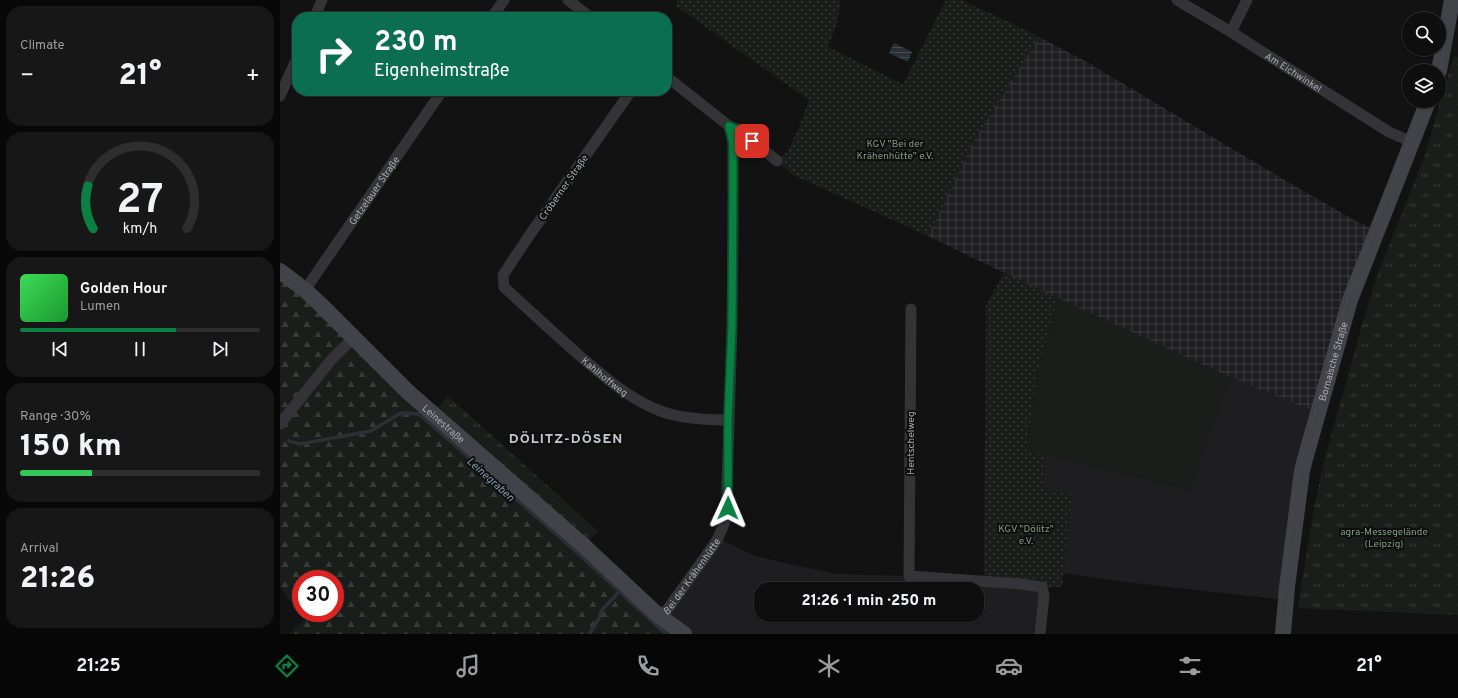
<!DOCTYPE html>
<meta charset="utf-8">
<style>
body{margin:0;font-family:Overpass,sans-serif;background:#171717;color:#f1f3f6;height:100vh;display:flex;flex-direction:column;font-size:15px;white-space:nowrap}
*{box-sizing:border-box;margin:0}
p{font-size:13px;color:#9b9c9e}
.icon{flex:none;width:22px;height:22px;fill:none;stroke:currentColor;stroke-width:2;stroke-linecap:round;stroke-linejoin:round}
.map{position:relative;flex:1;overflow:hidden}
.details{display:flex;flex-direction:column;gap:6px;padding:6px;background:#080808;width:280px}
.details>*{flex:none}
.guide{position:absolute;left:12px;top:12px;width:380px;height:84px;border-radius:16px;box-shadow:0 1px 3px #0004,0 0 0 1px #2e2e2e;background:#0b6e4f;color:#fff;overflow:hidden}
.tools{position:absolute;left:1122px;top:12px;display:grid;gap:8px}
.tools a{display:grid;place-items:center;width:44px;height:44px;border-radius:50%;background:#0e0e0e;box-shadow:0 1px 3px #0004,0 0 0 1px #2e2e2e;font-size:20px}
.speed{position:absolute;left:12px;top:570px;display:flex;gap:8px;font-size:20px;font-weight:700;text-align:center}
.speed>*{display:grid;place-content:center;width:52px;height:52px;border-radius:50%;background:#0e0e0e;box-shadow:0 1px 3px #0004,0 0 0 1px #2e2e2e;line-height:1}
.speed .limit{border:6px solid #d22;background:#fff;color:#111}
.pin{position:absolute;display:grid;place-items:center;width:34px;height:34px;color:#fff;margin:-17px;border-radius:8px;box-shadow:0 2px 6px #0006}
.me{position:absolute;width:44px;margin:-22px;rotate:1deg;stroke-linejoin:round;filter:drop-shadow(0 0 3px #0008)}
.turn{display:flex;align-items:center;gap:14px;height:84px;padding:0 16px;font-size:18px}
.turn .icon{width:52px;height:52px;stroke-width:2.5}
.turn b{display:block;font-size:28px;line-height:34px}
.big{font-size:30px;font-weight:800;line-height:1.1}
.details .card{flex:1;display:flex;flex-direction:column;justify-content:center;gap:6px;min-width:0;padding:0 14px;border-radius:16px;background:#171717}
.details .dial{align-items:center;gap:0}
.dial svg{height:104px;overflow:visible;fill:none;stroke:#2e2e2e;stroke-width:7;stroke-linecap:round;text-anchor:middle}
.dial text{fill:#f1f3f6;stroke:none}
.song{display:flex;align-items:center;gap:12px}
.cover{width:48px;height:48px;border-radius:6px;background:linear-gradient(135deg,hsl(130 70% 55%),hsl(130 70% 35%))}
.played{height:4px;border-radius:2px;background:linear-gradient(90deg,#0b8043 65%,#2e2e2e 65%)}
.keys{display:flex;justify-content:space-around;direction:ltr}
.heat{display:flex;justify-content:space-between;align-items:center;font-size:22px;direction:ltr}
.charge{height:6px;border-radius:3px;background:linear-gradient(90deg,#34c759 30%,#2e2e2e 0)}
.trip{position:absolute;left:474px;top:582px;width:230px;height:40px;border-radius:16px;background:#0e0e0e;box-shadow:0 1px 3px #0004,0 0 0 1px #2e2e2e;font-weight:800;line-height:40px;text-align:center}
.tabs{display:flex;height:64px;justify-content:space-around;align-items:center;background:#060606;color:#9b9c9e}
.tabs .icon{width:28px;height:28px}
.tabs .active{color:#0b8043}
.tabs b{font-size:18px;color:#f1f3f6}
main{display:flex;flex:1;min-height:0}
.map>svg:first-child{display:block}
.built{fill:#1e1e20;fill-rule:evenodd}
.industrial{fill:url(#industrial-grid)}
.grass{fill:url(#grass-tufts)}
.forest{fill:url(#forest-firs);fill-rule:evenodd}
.garden{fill:url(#garden-dots)}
.pitch{fill:#191e1a}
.water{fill:url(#water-rules)}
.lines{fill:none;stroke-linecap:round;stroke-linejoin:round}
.stream{stroke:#2a3136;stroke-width:3.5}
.minor{stroke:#343438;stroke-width:11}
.secondary{stroke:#424348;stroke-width:16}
.tram{stroke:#47484d;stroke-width:1}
.route-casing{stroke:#07532c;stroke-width:10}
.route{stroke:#0b8043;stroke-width:7}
.labels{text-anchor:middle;stroke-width:4;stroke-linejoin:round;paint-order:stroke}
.street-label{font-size:10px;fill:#a5aab2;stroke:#0d0d0e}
.park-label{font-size:10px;fill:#7e9c7f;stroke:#0d0d0e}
.water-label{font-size:11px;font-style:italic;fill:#7f97aa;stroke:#0d0d0e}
.district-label{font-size:14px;font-weight:bold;letter-spacing:1px;fill:#c6c8cf;stroke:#0d0d0e}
</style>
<main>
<section class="details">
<div class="card"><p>Climate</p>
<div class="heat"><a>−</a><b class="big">21°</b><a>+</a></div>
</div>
<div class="card dial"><svg viewBox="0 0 100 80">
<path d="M14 69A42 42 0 1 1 86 69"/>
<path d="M14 69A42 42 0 0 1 10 36" stroke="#0b8043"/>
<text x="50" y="56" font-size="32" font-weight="700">27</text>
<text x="50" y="72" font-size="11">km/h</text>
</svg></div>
<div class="card">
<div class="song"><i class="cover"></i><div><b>Golden Hour</b><p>Lumen</p></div></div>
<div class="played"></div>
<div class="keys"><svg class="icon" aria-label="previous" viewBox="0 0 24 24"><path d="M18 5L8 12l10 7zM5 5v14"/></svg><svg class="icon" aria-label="pause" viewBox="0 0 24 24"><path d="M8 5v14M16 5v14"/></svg><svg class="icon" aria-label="next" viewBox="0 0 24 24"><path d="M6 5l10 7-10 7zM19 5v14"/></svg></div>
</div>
<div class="card"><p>Range · 30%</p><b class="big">150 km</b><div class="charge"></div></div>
<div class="card"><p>Arrival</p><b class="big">21:26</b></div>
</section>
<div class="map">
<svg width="1178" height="634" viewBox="0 0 1178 634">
<defs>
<pattern id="industrial-grid" width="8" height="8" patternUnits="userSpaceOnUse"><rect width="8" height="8" fill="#1e1e20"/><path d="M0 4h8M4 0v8" fill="none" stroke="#3c3c3e"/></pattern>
<pattern id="grass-tufts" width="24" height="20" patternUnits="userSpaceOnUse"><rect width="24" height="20" fill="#191e1a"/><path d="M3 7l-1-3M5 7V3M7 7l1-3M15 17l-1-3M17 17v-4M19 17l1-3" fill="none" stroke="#373c39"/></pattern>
<pattern id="forest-firs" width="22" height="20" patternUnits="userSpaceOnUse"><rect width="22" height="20" fill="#191e1a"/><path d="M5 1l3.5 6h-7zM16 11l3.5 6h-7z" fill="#373c39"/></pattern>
<pattern id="garden-dots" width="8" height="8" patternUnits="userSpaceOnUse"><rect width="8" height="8" fill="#191e1a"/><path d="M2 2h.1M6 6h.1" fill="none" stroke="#373c39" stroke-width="1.8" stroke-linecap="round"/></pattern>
<pattern id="water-rules" width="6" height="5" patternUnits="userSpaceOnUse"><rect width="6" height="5" fill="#2a3136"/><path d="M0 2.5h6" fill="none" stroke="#464c51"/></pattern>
</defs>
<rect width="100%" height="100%" fill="#121213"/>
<path class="built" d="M 950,377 L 1038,413 L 1005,600 L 845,582 L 783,573 L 792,495 L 763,490 L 766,455 L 909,490 Z
M 438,538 L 474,556 L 556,574 L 629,576 L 762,587 L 760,634 L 404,634 L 392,627 L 387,610 ZM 481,589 L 697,589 L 697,615 L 481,615 Z"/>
<path class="industrial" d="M 759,37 L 805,61 L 998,176 L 1074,220 L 1096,230 L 1038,413 L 950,377 L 805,312 L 648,236 L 693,142 Z"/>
<path class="grass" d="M 1174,55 L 1178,57 L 1178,615 L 1018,608 L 1034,507 L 1045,458 L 1082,325 L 1098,273 L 1144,158 Z
M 168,396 L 318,531 L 304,546 L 153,414 Z"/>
<path class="forest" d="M 0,271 L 404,634 L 9,634 L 24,620 L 0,587 ZM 21,579 L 55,579 L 55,613 L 21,613 Z"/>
<path class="garden" d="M 398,0 L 561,0 L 557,23 L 548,47 L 623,84 L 666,0 L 681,0 L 727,21 L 759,37 L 693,142 L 648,236 L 513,175 L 497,161 L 509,150 L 519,127 L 529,100 L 396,6 Z
M 724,272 L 778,298 L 758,370 L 746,451 L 766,455 L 763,490 L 792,494 L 782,587 L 762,587 L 704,581 L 706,306 Z"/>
<path class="pitch" d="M 778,298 L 950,377 L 909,490 L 746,451 L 758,370 Z"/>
<path class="water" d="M 614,43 L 632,52 L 628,62 L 609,53 Z"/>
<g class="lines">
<path class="stream" d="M 9,441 L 20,444 L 91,431 L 121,413 L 139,414 L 293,549 L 386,634
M 309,634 L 318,620 L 322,610 L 339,592"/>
<g class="minor">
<path d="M 288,0 L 310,17"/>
<path id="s1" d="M 897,0 L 951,32 L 1109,132 L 1132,142"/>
<path d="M 35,17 L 42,0"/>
<path d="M 212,17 L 224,0"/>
<path d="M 951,32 L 967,0"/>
<path d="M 387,77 L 449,126 L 462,131 L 497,161"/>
<path id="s2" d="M 351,91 L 251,233 L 223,275 L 224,287 C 249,310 274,333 300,356 C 327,379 350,400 383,412 C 404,419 426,420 449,420"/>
<path d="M 0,96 L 17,58"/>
<path id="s3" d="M 25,290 L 162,91"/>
<path d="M 631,309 L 629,576 L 740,584 L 762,587 L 764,596 L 760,634"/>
<path d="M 0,424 L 51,360 L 74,337"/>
<path id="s4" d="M 379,616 L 387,610 L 433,546 L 438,538 L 446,519 L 452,326 L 453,226 L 453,143 L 449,126"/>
</g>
<g class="secondary">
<path d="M 1159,71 L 1172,0"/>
<path id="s5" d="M 0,271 L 25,290 L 40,304 L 127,391 L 304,546 L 379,616 L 404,634"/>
<path id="s6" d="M 1003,634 L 1007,587 L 1022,471 L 1025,459 L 1070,300 L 1148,101"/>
</g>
<path class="tram" d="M 1159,79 L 1163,54
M 1078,287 L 1088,261
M 1024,477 L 1030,450
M 1000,634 L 1001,608 L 1015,493 L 1020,465 L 1067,299 L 1145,101"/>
</g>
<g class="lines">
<g class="route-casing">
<path id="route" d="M 448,508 L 448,420 L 452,326 L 453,180 L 453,143 L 449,126 L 462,132 L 472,141"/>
</g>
<use href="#route" class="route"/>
</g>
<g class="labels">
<g class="street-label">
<text dy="4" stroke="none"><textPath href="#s1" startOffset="137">Am Eichwinkel</textPath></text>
<text transform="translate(283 187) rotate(-55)" y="4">Cröberner Straße</text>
<text dy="4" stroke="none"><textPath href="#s3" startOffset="121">Getzelauer Straße</textPath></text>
<text dy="4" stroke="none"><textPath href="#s6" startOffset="278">Bornaische Straße</textPath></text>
<text dy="4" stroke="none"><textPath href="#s2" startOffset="371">Kahlhoffweg</textPath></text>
<text dy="4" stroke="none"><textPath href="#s5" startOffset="224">Leinestraße</textPath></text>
<text transform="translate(630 443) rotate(-90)" y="4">Hentschelweg</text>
<text dy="4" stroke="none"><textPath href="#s4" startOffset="52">Bei der Krähenhütte</textPath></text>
</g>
<g class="park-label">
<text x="615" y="147">KGV "Bei der<tspan x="615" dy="12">Krähenhütte" e.V.</tspan></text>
<text x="746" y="532">KGV "Dölitz"<tspan x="746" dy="12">e.V.</tspan></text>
<text x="1104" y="535">agra-Messegelände<tspan x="1104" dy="12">(Leipzig)</tspan></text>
</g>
<g class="water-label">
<text transform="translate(211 479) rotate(42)" y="4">Leinegraben</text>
</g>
<g class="district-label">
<text x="286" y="443">DÖLITZ-DÖSEN</text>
</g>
</g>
</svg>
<div class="tools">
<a><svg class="icon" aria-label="search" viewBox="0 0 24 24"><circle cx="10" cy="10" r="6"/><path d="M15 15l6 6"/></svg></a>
<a><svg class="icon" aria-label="layers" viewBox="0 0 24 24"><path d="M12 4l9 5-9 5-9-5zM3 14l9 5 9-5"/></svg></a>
</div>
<div class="speed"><div class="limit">30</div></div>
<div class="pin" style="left:472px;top:141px;background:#d93025"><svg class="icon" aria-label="arrive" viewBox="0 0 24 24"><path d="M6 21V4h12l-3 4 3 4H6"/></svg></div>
<svg class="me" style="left:448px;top:508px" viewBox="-20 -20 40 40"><path d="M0-17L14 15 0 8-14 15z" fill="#0b8043" stroke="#fff" stroke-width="4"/></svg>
<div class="trip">21:26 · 1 min · 250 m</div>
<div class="guide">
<div class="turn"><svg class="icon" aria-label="right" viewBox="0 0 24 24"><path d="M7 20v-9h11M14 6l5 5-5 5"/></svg><div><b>230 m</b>Eigenheimstraße</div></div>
</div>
</div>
</main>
<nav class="tabs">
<b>21:25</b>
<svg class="icon active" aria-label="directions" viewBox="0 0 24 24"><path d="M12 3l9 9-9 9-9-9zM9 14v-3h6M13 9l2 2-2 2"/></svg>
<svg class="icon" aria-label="music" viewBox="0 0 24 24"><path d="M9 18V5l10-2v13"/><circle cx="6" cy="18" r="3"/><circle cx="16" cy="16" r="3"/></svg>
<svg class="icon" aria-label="phone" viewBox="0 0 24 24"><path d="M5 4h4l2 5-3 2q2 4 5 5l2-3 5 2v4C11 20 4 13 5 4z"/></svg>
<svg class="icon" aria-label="climate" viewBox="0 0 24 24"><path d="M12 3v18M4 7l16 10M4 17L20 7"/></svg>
<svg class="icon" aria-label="car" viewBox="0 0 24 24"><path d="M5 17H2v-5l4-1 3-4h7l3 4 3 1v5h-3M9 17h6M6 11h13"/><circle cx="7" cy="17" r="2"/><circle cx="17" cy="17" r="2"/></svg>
<svg class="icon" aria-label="filters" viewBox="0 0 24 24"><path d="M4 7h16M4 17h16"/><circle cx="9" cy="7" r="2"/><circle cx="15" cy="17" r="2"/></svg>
<b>21°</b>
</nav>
